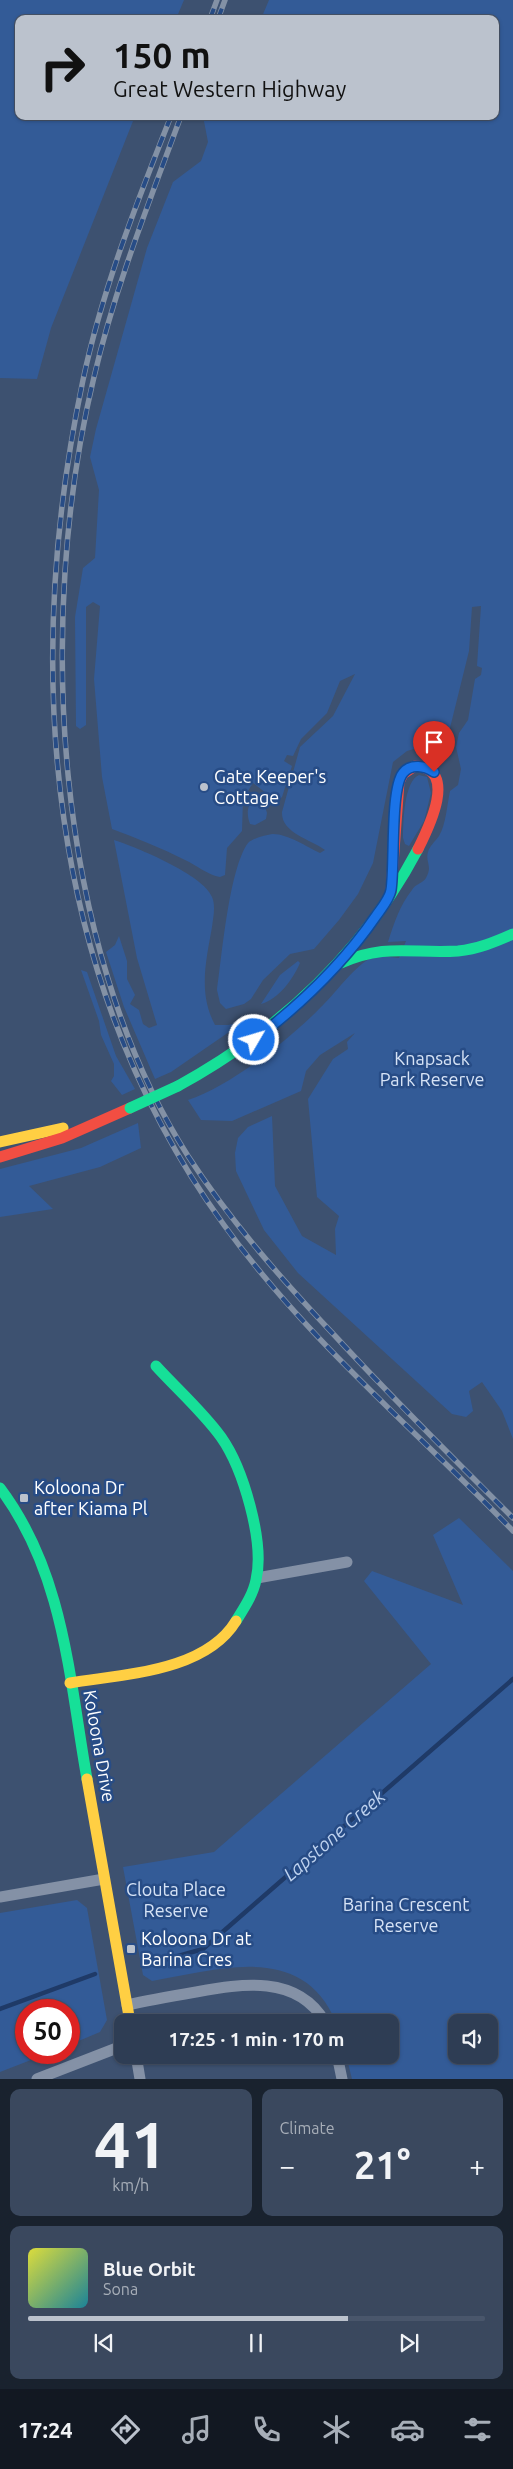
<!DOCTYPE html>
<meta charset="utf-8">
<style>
body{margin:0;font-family:Ubuntu,sans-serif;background:#3a485e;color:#f1f3f6;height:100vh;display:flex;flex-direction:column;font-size:19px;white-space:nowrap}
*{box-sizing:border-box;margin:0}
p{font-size:16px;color:#a7aeb8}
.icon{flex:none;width:28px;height:28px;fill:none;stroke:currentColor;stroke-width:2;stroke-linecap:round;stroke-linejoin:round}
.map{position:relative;height:2079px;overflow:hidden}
.side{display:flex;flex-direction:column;gap:10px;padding:10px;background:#19222e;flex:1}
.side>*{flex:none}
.top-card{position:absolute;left:15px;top:15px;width:484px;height:105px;border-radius:10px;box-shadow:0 1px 4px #0004,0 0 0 1px #49566b;background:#bbc2cd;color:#111;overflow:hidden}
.fabs{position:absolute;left:448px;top:2014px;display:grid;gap:10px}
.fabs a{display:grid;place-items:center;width:50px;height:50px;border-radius:10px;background:#2e3d54;box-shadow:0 1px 4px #0004,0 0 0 1px #49566b;font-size:25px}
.speed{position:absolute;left:15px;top:1999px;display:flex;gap:10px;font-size:25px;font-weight:700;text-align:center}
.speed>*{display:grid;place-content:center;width:65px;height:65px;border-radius:50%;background:#2e3d54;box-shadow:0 1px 4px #0004,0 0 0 1px #49566b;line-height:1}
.speed .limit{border:8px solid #d22;background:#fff;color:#111}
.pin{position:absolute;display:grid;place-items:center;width:42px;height:42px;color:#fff;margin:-51px -21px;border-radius:50% 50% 50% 0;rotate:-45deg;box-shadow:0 0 5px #0007}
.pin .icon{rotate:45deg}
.me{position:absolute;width:55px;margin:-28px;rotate:52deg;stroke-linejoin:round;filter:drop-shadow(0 0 4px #0008)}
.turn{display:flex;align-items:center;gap:18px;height:105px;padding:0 15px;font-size:22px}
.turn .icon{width:65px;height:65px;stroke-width:2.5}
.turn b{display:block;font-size:35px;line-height:42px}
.big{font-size:38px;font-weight:700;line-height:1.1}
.side .tile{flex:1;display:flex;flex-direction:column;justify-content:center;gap:8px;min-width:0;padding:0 18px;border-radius:10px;background:#3a485e}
.side .dial{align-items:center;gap:0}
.dial b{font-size:65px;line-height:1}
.song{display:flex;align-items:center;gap:15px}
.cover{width:60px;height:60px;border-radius:8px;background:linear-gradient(135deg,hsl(60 70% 55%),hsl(190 70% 35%))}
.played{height:5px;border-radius:2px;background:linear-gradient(90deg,#bbc2cd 70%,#49566b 70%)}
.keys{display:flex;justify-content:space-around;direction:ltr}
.heat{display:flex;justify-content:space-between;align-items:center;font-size:28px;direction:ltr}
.side .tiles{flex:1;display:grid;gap:10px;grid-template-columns:1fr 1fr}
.tile:last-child{grid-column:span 2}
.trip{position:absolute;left:114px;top:2014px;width:285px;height:50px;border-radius:10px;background:#2e3d54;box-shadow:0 1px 4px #0004,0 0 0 1px #49566b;font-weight:700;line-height:50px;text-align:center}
.tab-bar{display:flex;height:80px;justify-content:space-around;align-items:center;background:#121822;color:#a7aeb8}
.tab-bar .icon{width:35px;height:35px}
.tab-bar .current{color:#bbc2cd}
.tab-bar b{font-size:22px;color:#f1f3f6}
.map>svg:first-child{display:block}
.green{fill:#335b97;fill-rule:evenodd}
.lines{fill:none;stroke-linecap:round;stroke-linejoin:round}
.stream{stroke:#1f3a67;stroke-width:4.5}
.street{stroke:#8491a6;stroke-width:11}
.fast{stroke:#16e098;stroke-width:11}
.slow{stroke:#ffcf43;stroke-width:11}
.jam{stroke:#f24e42;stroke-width:11}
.rail-casing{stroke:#8391a5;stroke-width:5.5}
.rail{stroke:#274c86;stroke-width:4;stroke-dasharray:11;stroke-linecap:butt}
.fast-bridge{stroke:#16e098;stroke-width:11}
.route-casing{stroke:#114b97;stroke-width:12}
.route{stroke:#1a73e8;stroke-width:9}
.poi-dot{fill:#bbc2cd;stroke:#274c86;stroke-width:2}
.labels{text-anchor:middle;stroke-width:5;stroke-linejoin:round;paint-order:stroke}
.poi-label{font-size:18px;fill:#fff;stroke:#274c86;text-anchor:start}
.park-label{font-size:18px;fill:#d6e3f6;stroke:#274c86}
.street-label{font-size:18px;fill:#fff;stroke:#274c86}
.water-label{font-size:19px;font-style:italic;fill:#bed2ef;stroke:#274c86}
</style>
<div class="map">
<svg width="513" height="2079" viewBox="0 0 513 2079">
<rect width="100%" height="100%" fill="#3d5170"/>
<path class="green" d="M 0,0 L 184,0 L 176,19 L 19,19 L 19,116 L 135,116 L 51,328 L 37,379 L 0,378 Z
M 269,0 L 513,0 L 513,1439 L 502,1411 L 482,1382 L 469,1391 L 473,1411 L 466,1417 L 452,1414 L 298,1273 L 264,1230 L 236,1171 L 235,1153 L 238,1138 L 248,1127 L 272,1116 L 275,1186 L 302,1236 L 336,1255 L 335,1229 L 339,1216 L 317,1197 L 308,1099 L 333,1059 L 348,1049 L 347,1042 L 355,1033 L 320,1055 L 306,1071 L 301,1091 L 232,1121 L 201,1120 L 188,1100 C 229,1087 290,1039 320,1008 C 334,995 353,968 369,959 C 380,954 388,957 399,958 L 406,941 L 388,942 C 394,923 400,905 412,890 C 415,884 423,883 426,878 C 433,866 425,862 428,852 C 430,845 435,842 439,836 C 446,824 447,805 450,791 L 458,785 L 461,769 L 456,747 L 459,733 L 468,720 L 475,679 L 481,675 L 482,668 L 477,666 L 481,606 L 472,607 L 469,651 L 448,736 L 440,741 L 407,751 L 393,762 L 373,863 L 358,894 L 339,920 L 314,949 L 290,954 L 263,980 L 251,999 L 244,1004 L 226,1009 L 220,1003 L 217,990 C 222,956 229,869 248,843 C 253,838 266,835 273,834 C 288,834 307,847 320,853 L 325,850 C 310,839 281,833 282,812 L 300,747 L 333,716 L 355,674 L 340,681 L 327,713 L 301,739 L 293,756 L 287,755 L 284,761 L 292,766 L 282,797 L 273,804 L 266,793 L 253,783 L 243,799 L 242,831 L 227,848 L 225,875 L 220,877 C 208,875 196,865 185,860 C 161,848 137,838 112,829 L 102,777 L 94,679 L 100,606 L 93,602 L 86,607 L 86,725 L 80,729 L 76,726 L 75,617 L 83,568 L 95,558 L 99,490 L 90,457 L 96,429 L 147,248 L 173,182 L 201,161 L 208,142 L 203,116 L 495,116 L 495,19 L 261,19 Z
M 419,775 L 427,777 L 431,793 L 424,821 L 409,846 L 405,844 L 403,838 C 403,823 404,781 419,775 Z
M 254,799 L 264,803 L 267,813 L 266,819 L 255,825 L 250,824 C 247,816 246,806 254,799 Z
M 114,840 C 136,847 204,875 212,897 C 216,906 213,918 212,927 C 206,961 198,993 215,1025 L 228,1025 L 245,1021 L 171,1072 L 155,1079 L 124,1007 L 106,952 L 115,945 L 119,936 L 127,961 L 127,979 L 135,995 L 130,1004 L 139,1010 L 143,1024 L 149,1028 L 157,1025 L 137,958 Z
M 298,961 L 300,963 C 293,979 279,999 261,1004 L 280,975 Z
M 81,970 L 87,972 L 116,1056 L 135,1089 L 122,1095 L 111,1081 L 114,1076 L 114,1064 L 101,1035 L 99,1021 Z
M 138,1123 L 141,1148 L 100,1167 L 29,1186 L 53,1209 L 0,1217 L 0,1169 L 81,1148 Z
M 459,1518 L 513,1571 L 513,2079 L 352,2079 L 346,2055 L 390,2055 L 390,2022 L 336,2022 C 302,1941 218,1970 152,1981 L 143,1975 L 123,1867 L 214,1852 L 431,1664 L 364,1581 L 372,1571 L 463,1605 L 433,1535 ZM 456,2022 L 489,2022 L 489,2055 L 456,2055 Z
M 77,1900 L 87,1908 L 107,2020 L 100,2032 L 69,2045 L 69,2010 L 26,2010 L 26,2052 L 49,2053 L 0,2072 L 0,1913 Z"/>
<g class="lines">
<path class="stream" d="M 143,1966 L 203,1949 L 513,1679
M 0,2009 L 95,1974"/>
<path class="street" d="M 257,1578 L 347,1562
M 0,1897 L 104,1879
M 127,2005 C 150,2000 173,1996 196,1992 C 241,1984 297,1974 325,2022
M 136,2055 L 140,2079
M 337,2055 L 342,2079
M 37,2079 L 122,2046"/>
<path class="fast" d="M 341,963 C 386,943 412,954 458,951 C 478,949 495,942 513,934
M 178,1086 C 280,1030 363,953 418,849
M 156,1366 C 177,1389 203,1412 221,1437 C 243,1468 265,1542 256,1580 C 253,1595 244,1608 236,1621
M 0,1488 C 64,1573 69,1677 87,1779"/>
<path class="slow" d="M 0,1142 L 63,1128
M 70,1683 C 123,1674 205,1672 236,1621
M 87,1779 L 130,2022"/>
<path class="jam" d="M 391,892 L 399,782 L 403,774 L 415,766 C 459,768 428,829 418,849
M 0,1157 L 62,1138 L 130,1108"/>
<g class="rail-casing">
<path id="rail" d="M 210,19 L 217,0
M 218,19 L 225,0
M 171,116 C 137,202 102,290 83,380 C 22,669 46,980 224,1225 C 306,1339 416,1430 513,1531
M 181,116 C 149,203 115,287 94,377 C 36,617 52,943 188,1156 C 231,1222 283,1281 337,1338 C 394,1400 454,1459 513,1518"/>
</g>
<use href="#rail" class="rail"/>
<path class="fast-bridge" d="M 130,1108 L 178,1086"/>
</g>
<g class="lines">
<g class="route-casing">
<path id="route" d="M 254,1040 C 300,1005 343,964 376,916 C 381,909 390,898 391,890 C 395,866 390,789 403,773 C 411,763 425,766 434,772"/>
</g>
<use href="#route" class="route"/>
</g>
<g class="poi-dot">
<circle cx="204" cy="787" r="5"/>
<rect x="19" y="1493" width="10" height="10" rx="2.5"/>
<rect x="126" y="1944" width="10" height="10" rx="2.5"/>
</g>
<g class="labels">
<g class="poi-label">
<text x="214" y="783">Gate Keeper's<tspan x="214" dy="21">Cottage</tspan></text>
<text x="34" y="1494">Koloona Dr<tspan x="34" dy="21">after Kiama Pl</tspan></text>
<text x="141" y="1945">Koloona Dr at<tspan x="141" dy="21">Barina Cres</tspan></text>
</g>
<g class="park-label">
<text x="432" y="1065">Knapsack<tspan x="432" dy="21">Park Reserve</tspan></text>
<text x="176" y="1896">Clouta Place<tspan x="176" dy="21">Reserve</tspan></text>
<text x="406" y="1911">Barina Crescent<tspan x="406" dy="21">Reserve</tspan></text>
</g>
<g class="street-label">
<text transform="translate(99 1746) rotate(80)" y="6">Koloona Drive</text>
</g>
<g class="water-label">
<text transform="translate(334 1835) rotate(-41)" y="7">Lapstone Creek</text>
</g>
</g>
</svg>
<div class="fabs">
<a><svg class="icon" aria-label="sound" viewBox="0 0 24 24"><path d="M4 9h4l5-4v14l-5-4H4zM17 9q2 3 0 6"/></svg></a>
</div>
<div class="speed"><div class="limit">50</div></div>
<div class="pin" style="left:434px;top:772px;background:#d93025"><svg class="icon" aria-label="arrive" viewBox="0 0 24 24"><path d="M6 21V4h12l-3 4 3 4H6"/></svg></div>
<svg class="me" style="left:254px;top:1040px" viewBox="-20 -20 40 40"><circle r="17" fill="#1a73e8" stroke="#fff" stroke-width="3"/><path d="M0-11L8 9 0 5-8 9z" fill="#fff"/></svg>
<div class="trip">17:25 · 1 min · 170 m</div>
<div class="top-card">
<div class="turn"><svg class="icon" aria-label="right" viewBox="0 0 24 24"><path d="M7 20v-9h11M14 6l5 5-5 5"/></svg><div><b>150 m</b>Great Western Highway</div></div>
</div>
</div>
<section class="side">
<div class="tiles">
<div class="tile dial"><b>41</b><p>km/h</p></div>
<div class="tile"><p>Climate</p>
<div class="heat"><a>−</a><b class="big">21°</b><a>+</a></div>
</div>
<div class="tile">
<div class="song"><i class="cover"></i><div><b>Blue Orbit</b><p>Sona</p></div></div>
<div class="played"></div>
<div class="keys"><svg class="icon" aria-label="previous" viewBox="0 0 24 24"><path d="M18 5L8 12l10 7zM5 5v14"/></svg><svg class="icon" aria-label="pause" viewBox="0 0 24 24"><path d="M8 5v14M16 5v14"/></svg><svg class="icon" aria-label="next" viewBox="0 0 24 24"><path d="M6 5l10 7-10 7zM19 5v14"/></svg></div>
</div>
</div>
</section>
<nav class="tab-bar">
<b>17:24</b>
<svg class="icon current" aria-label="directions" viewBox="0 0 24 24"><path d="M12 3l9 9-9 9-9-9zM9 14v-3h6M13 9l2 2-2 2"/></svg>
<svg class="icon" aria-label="music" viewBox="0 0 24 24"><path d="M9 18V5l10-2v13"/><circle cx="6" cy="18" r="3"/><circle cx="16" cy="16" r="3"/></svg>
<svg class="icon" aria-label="phone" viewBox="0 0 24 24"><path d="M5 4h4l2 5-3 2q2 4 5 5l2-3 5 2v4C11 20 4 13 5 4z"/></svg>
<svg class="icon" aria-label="climate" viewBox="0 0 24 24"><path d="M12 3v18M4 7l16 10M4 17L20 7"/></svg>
<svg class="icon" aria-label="car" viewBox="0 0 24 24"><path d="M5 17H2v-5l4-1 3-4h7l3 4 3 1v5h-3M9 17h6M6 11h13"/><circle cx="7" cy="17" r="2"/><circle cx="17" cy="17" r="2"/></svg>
<svg class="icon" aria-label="filters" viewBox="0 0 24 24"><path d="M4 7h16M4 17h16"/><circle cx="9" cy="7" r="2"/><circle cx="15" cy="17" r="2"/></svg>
</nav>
